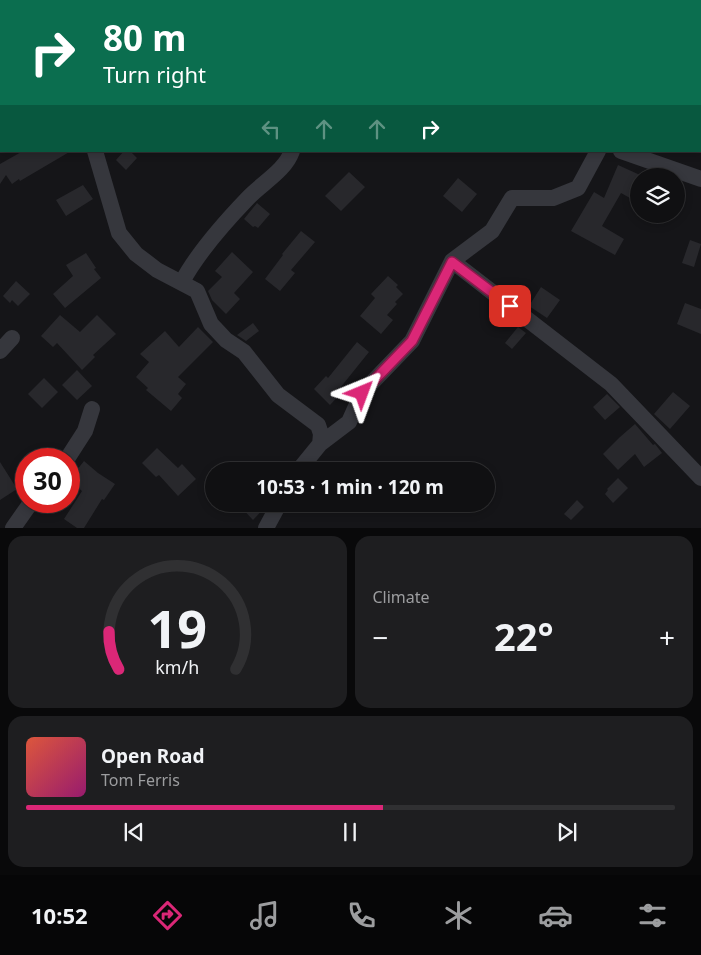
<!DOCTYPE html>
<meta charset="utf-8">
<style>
body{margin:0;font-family:"Noto Sans",sans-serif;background:#1e1e20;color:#f1f3f6;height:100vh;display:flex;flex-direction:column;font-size:19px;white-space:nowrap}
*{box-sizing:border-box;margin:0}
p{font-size:16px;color:#9c9d9f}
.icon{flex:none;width:28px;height:28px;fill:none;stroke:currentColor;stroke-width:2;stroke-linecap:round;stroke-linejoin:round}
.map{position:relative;height:528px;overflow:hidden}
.details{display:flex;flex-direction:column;gap:8px;padding:8px;background:#09090a;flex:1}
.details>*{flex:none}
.hud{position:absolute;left:0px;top:0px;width:701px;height:152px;box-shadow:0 2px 8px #0003,0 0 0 1px #303032;background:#0b6e4f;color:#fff;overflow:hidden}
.tools{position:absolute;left:630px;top:168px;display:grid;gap:10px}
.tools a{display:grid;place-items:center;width:55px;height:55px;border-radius:50%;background:#101012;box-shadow:0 2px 8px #0003,0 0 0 1px #303032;font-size:25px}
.speed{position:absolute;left:15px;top:448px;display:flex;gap:10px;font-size:25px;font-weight:700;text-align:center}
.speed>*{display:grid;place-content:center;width:65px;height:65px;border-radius:50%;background:#101012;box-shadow:0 2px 8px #0003,0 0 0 1px #303032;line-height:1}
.speed .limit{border:8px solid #d22;background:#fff;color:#111}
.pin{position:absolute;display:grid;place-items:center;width:42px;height:42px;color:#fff;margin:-21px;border-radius:10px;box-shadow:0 2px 8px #0006}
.me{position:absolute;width:55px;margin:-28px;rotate:44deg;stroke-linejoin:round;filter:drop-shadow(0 0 4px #0008)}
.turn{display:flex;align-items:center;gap:18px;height:105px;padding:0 20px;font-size:22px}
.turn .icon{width:65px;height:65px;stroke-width:2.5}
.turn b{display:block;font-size:35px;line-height:42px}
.lanes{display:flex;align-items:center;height:48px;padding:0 20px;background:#0003;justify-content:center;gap:25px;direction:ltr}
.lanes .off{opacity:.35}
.big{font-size:38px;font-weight:700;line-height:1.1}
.details .card{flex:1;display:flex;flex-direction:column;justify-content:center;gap:8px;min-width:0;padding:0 18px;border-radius:15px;background:#1e1e20}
.details .dial{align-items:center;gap:0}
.dial svg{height:130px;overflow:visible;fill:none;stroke:#303032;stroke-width:7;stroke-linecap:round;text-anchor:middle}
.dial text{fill:#f1f3f6;stroke:none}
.song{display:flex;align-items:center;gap:15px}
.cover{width:60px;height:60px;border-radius:8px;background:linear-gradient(135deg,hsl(10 70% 55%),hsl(320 70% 35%))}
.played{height:5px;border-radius:2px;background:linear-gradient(90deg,#db2777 55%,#303032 55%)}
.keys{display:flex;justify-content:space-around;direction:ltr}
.heat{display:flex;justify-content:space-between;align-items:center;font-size:28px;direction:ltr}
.details .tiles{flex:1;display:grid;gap:8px;grid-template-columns:1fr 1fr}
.card:last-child{grid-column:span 2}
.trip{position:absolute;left:205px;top:462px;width:290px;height:50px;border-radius:25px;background:#101012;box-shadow:0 2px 8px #0003,0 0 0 1px #303032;font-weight:700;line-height:50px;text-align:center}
.dock{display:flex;height:80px;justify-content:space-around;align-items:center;background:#060607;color:#9c9d9f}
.dock .icon{width:35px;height:35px}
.dock .on{color:#db2777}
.dock b{font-size:22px;color:#f1f3f6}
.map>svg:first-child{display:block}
.building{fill:#28282c}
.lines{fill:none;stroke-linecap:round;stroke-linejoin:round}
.minor{stroke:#36373d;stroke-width:16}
.route-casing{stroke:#8e194d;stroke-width:12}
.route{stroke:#db2777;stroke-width:9}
</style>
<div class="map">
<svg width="701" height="528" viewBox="0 0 701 528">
<rect width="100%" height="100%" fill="#151518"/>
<path class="building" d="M 23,151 L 71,151 L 20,181 L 19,179 L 12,184 L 6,175 L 0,184 L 0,164 Z
M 124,151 L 130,151 L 137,158 L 126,170 L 116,160 Z
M 618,165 L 640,175 L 630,198 L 621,193 L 602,226 L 624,239 L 615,255 L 571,231 L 594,192 L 604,198 Z
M 349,172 L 365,187 L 341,211 L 325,196 Z
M 458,178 L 477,194 L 462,212 L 443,196 Z
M 83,185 L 93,199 L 66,216 L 56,200 Z
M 257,203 L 270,214 L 258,228 L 255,226 L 253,227 L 244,219 Z
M 301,231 L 315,242 L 291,270 L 295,273 L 280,291 L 265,279 L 283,255 L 282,254 Z
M 690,240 L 701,244 L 694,267 L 682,263 Z
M 232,252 L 253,272 L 234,293 L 240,299 L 226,314 L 212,300 L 208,291 L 222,277 L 215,271 Z
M 86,253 L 96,268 L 94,269 L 101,278 L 65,308 L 53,294 L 73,276 L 66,265 Z
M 388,276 L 398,285 L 396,287 L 403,294 L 395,302 L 397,304 L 387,315 L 393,320 L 381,334 L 360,316 L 375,298 L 371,294 Z
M 16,281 L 30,294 L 18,306 L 12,300 L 10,303 L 3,296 Z
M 541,287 L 560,300 L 547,318 L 529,306 Z
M 685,303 L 701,309 L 701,334 L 677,324 Z
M 60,315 L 80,332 L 97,315 L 116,334 L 93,355 L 95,357 L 82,370 L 57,343 L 53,347 L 41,336 Z
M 253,323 L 259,331 L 246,341 L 237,335 Z
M 198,327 L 213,342 L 178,377 L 186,384 L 178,394 L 182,398 L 171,411 L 146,390 L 148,388 L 136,377 L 149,362 L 140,354 L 165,331 L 179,347 Z
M 518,327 L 526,333 L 512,349 L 505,343 Z
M 357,342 L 369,352 L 340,388 L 343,391 L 330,405 L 314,389 L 326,376 L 328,378 Z
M 77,370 L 92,386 L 77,400 L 62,385 Z
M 44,378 L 58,392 L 42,408 L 28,394 Z
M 673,392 L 690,406 L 670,429 L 654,414 Z
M 607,394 L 620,407 L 605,420 L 593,407 Z
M 635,424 L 653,445 L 655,444 L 662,453 L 644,467 L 635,454 L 618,470 L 603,454 L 620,437 Z
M 157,448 L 178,468 L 182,464 L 196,479 L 178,496 L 159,475 L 156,477 L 142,463 Z
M 84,461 L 98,473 L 115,484 L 104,500 L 102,499 L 84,528 L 77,528 L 64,519 L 82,491 L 69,480 Z
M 0,462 L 17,489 L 0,500 Z
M 618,478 L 628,488 L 613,503 L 605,494 L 608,490 L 607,489 Z
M 577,500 L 584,507 L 571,520 L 564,514 Z
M 238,504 L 268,504 L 253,520 Z"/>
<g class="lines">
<path class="minor" d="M 55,0 L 56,1
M 0,1 L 1,0
M 141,1 L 141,0
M 168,1 L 169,0
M 363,1 L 364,0
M 95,151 L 119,233 L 136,254 L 157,270 L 197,291 L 211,324 L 226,340 L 244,352 L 278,395 L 318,425 L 321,434 L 320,444 L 298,471
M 621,151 L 701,179
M 452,261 L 611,384 L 701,478
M 182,282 C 198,252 224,223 248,198 C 262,183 285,171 292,151
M 0,351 L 12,338
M 320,444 L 349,422 L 362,393 L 412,341 L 452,261 L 492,231 L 512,198 L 553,198 L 578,188 L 598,151
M 67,459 L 85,431 L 92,409
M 13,528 L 32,501
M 266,528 L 279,504"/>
</g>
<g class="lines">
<g class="route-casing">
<path id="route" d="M 362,393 L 412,341 L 452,262 L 510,306"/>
</g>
<use href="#route" class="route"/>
</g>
</svg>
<div class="tools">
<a><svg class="icon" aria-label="layers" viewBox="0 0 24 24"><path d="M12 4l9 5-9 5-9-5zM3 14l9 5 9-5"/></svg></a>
</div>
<div class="speed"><div class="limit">30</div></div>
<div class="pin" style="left:510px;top:306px;background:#d93025"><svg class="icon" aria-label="arrive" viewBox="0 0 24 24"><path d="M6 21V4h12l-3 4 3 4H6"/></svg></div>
<svg class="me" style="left:362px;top:393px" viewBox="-20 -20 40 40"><path d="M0-17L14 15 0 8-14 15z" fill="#db2777" stroke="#fff" stroke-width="4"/></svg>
<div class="trip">10:53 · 1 min · 120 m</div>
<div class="hud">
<div class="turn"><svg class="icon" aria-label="right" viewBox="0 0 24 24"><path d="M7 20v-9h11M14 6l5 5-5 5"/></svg><div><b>80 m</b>Turn right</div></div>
<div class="lanes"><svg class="icon off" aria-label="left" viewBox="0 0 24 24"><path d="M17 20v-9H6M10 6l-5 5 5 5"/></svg><svg class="icon off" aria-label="ahead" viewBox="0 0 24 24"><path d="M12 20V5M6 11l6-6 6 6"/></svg><svg class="icon off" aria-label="ahead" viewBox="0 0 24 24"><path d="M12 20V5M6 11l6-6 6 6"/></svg><svg class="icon" aria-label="right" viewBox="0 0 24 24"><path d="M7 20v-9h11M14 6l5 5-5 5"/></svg></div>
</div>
</div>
<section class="details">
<div class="tiles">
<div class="card dial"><svg viewBox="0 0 100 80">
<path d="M14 69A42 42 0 1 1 86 69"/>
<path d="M14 69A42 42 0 0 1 8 46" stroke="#db2777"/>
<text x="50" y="56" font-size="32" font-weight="700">19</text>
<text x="50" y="72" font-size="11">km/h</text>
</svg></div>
<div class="card"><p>Climate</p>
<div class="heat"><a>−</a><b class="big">22°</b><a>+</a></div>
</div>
<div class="card">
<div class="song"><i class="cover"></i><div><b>Open Road</b><p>Tom Ferris</p></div></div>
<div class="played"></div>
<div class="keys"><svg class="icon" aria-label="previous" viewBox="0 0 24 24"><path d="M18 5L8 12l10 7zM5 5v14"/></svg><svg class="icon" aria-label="pause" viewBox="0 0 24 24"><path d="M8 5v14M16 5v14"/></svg><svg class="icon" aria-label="next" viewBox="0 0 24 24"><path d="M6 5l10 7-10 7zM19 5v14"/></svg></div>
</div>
</div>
</section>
<nav class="dock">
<b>10:52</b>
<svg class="icon on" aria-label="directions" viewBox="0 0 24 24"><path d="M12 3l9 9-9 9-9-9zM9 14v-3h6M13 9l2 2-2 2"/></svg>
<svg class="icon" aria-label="music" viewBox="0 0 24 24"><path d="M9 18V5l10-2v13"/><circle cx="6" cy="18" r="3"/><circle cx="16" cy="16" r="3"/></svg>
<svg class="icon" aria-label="phone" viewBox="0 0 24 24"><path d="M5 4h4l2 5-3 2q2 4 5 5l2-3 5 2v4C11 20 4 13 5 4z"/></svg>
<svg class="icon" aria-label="climate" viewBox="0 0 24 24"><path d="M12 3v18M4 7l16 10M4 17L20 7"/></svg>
<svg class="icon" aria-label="car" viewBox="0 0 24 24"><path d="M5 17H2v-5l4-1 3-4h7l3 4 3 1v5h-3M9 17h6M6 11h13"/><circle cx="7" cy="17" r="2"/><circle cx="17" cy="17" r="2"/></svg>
<svg class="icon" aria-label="filters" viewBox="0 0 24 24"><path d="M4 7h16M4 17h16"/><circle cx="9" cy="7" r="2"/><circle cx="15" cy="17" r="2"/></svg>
</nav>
